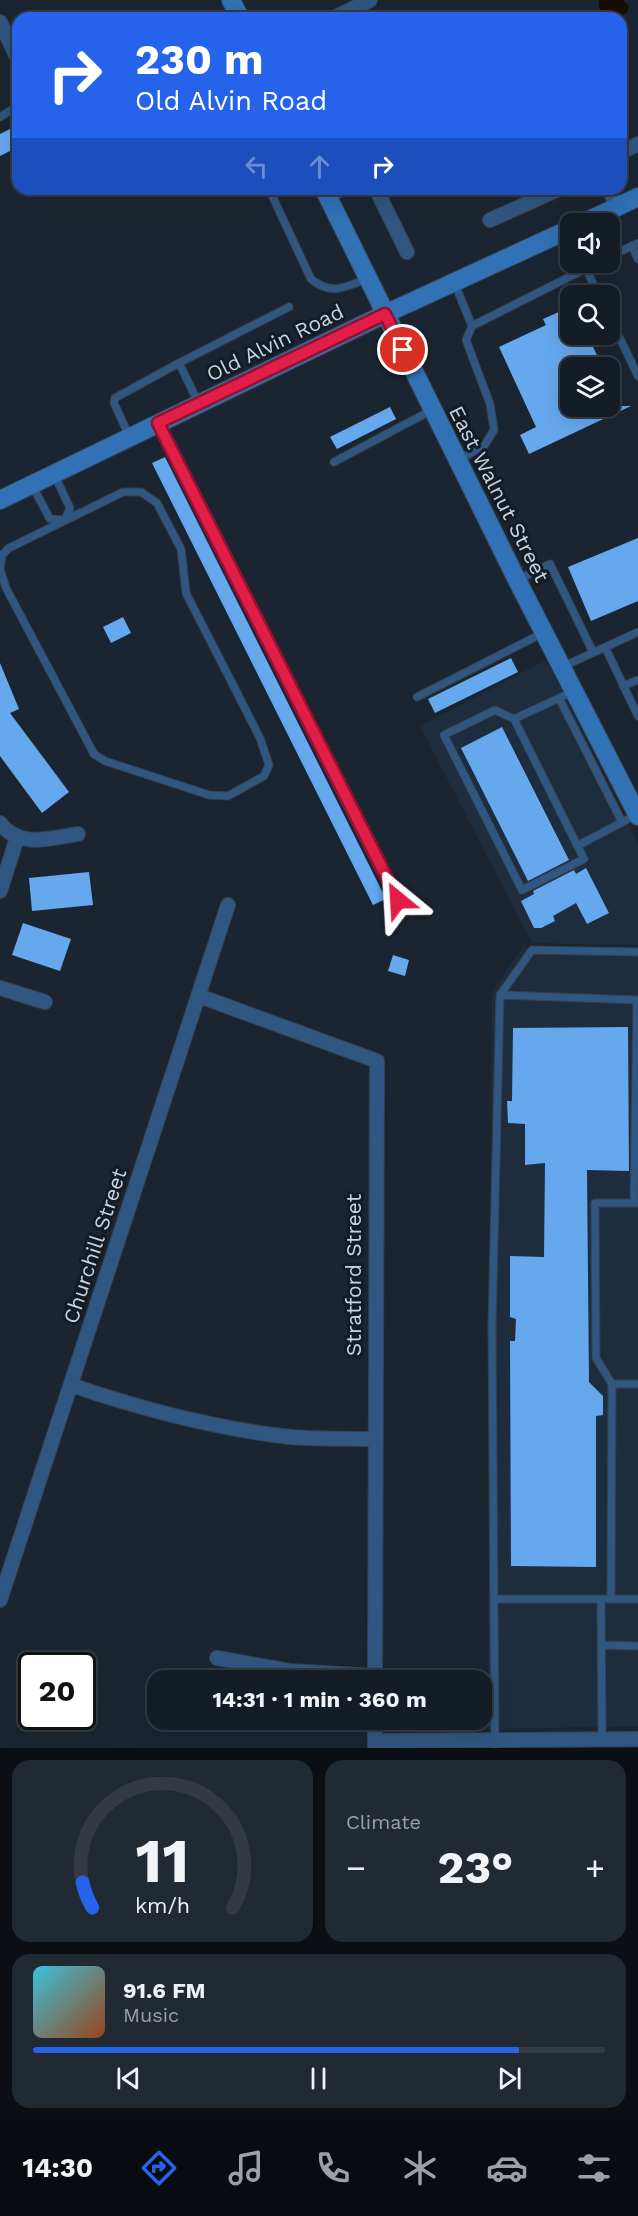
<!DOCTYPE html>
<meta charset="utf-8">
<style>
body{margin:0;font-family:"Work Sans",sans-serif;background:#212932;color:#f1f3f6;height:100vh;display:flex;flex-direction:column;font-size:22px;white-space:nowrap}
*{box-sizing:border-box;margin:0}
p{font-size:20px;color:#9da1a7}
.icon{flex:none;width:33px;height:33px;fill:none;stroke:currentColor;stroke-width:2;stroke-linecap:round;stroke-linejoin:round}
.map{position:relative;height:1748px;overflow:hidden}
.sheet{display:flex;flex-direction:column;gap:12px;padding:12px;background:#0b0f14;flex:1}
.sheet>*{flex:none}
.hud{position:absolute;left:12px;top:12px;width:615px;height:183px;border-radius:18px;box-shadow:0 6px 24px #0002,0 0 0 2px #333a42;background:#2563eb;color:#fff;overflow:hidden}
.fabs{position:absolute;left:560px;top:213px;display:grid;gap:12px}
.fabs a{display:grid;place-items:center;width:60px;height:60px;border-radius:12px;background:#141c25;box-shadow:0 6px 24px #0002,0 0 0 2px #333a42;font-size:30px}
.speed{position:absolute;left:18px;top:1652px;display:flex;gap:12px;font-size:30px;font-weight:700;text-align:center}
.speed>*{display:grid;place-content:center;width:78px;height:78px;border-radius:50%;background:#141c25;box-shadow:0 6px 24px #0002,0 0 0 2px #333a42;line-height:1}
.speed .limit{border:3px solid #111;border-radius:9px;background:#fff;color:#111}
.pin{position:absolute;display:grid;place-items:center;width:51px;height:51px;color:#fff;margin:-26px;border:3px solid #fff;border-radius:50%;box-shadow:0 2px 6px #0007}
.me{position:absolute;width:66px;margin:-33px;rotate:333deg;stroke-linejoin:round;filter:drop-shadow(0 0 4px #0008)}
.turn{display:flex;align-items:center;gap:21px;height:126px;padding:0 24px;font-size:27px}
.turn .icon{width:78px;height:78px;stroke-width:2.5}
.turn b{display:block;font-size:42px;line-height:51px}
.lanes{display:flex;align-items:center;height:57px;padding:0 24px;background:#0003;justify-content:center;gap:30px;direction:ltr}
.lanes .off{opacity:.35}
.big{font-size:45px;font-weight:700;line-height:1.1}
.sheet .card{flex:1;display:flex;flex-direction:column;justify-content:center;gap:9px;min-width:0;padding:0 21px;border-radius:18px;background:#212932}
.sheet .dial{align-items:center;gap:0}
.dial svg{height:156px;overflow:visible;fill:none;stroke:#333a42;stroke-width:7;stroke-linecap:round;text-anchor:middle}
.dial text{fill:#f1f3f6;stroke:none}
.song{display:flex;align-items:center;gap:18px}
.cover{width:72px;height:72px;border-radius:9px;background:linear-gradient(135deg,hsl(190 70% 55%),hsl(20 70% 35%))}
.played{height:6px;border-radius:3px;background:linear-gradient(90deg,#2563eb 85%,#333a42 85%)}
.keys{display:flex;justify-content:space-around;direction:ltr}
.heat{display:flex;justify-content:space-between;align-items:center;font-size:33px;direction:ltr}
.sheet .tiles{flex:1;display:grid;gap:12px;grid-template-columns:1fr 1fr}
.card:last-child{grid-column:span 2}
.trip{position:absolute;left:147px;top:1670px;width:345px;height:60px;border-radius:18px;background:#141c25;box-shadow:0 6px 24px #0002,0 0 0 2px #333a42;font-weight:700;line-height:60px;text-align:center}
.dock{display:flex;height:96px;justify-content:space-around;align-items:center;background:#080b0f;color:#9da1a7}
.dock .icon{width:42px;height:42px}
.dock .current{color:#2563eb}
.dock b{font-size:27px;color:#f1f3f6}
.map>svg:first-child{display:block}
.built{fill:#1e2d3e}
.water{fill:#170f05}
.building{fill:#66a8ee}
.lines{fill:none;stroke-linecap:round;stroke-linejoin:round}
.lane-casing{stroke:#37414c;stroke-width:9}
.street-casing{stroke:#37414c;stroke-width:16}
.secondary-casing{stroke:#37414c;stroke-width:20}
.lane{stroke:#305781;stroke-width:7}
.street{stroke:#305781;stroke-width:14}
.secondary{stroke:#3072b5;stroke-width:18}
.route-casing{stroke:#92132f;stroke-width:15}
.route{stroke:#e11d48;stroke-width:10}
.labels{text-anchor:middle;stroke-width:6;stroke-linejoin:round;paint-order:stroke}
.street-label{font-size:21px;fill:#ccd3db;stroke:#111c27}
</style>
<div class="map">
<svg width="638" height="1748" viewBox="0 0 638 1748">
<rect width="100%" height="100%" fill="#1b2531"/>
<path class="built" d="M 546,660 L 638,843 L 638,945 L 532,943 L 420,726 Z
M 523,947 L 638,949 L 638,1726 L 488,1729 L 492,992 Z"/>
<path class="water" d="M 599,0 L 623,0 L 629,6 L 627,13 C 620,18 605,14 599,8 Z"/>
<path class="building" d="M 18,125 L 18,147 L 0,156 L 0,134 Z
M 570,307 L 570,334 L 587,334 L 603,368 L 570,368 L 570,406 L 631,406 L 529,454 L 520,435 L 536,427 L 499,347 L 546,325 L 543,319 Z
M 390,407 L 396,419 L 337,449 L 330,437 Z
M 165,457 L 386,899 L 373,905 L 152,463 Z
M 638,538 L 638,601 L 591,621 L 568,567 Z
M 123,617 L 131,633 L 111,643 L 103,627 Z
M 511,658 L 518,672 L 435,713 L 428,699 Z
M 0,663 L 19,709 L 10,713 L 69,792 L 42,813 L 0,756 Z
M 502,727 L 569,860 L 528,881 L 461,748 Z
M 586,868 L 609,913 L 587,924 L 576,903 L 553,916 L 555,921 L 541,928 L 534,928 L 521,901 L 534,894 L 533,891 L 574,870 L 576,874 Z
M 89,872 L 93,905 L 32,911 L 29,878 Z
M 23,923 L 71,939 L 60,971 L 12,955 Z
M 393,955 L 409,960 L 405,976 L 388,971 Z
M 628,1027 L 629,1171 L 587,1170 L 589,1382 L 603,1396 L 603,1415 L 596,1416 L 596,1567 L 511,1566 L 510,1341 L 515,1341 L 516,1319 L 510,1317 L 510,1256 L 544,1257 L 545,1163 L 525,1165 L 525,1124 L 508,1123 L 507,1101 L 512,1101 L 513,1028 Z"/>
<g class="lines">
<g class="lane-casing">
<path id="lane" d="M 0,117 L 18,106
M 269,189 L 311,279 C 330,295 345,288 366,279
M 632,246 L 638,259
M 609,257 L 638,243
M 583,262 L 599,296
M 454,282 L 472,326
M 609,316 L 638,376
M 198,402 L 179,363 L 289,307
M 158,423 L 397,900
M 129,436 L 114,403 L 115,398 L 179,363
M 458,460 L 484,446 L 494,430 L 490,404 L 466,340 L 472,326 L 599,262
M 334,462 L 432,410
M 32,485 L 50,519 L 65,520 L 70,508 L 55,476
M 123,492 L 141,492 L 157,503 L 181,549 L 186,593 L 260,738 L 269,765 L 264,776 L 228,796 L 209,795 L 105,761 L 94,754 L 6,588 L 0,569 L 2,555 L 9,548 Z
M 517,580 L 550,564 L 593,652
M 605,647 L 638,716
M 562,667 L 638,632
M 623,686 L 638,680
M 417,697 L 543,633
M 559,698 L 622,822
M 514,719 L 495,710 L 444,735 L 522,890 L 584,859 L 514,719 L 572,692
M 577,846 L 636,815
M 500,995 L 638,1000
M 634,1203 L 637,1000
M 612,1384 L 638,1384
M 494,1599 L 638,1599
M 601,1599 L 602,1739
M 611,1599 L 612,1384 L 596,1358 L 595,1203 L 638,1203
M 602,1645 L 638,1646
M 495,1748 L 492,1324 L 500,995 L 532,950 L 638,952"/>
</g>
<g class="street-casing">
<path id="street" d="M 334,18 L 370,0
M 0,22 L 18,59
M 621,152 L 638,144
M 376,189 L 407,252
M 609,189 L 617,207
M 327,196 L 342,189
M 490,220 L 559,189
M 0,823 C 19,849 51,838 78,834
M 0,891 L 17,838
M 0,988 L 45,1002
M 199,996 L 377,1061 L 375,1680
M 71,1385 C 141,1409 209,1427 282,1436 C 312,1440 344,1438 374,1439
M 0,1600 L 228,905
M 217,1658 L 290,1671 L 375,1676
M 375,1719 L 375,1748
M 375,1741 L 638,1739"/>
</g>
<g class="secondary-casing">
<path id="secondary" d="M 231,0 L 240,18
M 324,189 L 517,580 L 638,816
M 581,224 L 638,197
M 0,500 L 385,314 L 570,229"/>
</g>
<use href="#lane" class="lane"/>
<use href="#street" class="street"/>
<use href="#secondary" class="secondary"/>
</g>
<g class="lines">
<g class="route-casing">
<path id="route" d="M 398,900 L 158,423 L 385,314 L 403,350"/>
</g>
<use href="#route" class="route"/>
</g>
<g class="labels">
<g class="street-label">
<text transform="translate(275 343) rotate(-26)" y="7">Old Alvin Road</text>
<text transform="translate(499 494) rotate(63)" y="7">East Walnut Street</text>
<text transform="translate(95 1246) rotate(-72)" y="7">Churchill Street</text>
<text transform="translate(354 1275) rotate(-90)" y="7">Stratford Street</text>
</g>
</g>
</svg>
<div class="fabs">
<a><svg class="icon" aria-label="sound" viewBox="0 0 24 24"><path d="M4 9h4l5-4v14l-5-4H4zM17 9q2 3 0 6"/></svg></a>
<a><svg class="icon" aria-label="search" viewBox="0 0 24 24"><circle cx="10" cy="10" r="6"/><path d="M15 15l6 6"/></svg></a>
<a><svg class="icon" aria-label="layers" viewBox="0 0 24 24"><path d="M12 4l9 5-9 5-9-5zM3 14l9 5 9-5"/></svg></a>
</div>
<div class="speed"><div class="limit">20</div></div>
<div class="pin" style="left:403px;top:350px;background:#d93025"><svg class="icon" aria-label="arrive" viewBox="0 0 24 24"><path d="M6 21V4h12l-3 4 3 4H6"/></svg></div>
<svg class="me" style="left:398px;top:900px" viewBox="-20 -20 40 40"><path d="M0-17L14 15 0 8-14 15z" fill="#e11d48" stroke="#fff" stroke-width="4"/></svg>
<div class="trip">14:31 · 1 min · 360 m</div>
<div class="hud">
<div class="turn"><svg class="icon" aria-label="right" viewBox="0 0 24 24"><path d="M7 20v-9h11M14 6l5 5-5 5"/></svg><div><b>230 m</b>Old Alvin Road</div></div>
<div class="lanes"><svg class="icon off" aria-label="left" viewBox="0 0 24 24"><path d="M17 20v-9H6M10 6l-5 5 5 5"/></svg><svg class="icon off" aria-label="ahead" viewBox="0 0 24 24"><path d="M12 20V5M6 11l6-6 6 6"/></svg><svg class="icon" aria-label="right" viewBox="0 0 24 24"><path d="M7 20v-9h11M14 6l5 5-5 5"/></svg></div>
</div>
</div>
<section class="sheet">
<div class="tiles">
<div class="card dial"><svg viewBox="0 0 100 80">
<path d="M14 69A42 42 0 1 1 86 69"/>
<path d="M14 69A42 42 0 0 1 9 56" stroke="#2563eb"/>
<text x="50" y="56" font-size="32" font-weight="700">11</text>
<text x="50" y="72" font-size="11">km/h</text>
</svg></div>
<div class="card"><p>Climate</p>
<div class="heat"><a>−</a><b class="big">23°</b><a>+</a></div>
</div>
<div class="card">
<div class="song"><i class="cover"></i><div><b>91.6 FM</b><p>Music</p></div></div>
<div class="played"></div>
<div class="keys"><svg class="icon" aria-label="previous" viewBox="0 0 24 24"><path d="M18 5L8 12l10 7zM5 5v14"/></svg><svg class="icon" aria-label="pause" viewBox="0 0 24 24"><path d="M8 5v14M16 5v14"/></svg><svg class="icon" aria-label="next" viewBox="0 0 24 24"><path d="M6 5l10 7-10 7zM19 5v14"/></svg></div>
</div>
</div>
</section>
<nav class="dock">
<b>14:30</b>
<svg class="icon current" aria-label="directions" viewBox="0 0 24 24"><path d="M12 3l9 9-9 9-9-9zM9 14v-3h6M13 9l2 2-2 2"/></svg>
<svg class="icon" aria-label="music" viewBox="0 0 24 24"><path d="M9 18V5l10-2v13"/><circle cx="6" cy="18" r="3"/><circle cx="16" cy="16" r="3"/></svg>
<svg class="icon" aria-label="phone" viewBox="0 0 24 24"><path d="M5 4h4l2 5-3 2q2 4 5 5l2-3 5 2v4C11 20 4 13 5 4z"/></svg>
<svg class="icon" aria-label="climate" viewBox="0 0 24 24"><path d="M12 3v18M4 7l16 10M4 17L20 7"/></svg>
<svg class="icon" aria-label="car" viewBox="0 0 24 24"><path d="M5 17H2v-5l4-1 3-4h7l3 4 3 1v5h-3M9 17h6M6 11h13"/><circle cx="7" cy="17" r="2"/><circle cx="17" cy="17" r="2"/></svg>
<svg class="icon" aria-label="filters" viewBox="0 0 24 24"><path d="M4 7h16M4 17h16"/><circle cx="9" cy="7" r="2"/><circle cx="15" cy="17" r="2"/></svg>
</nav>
